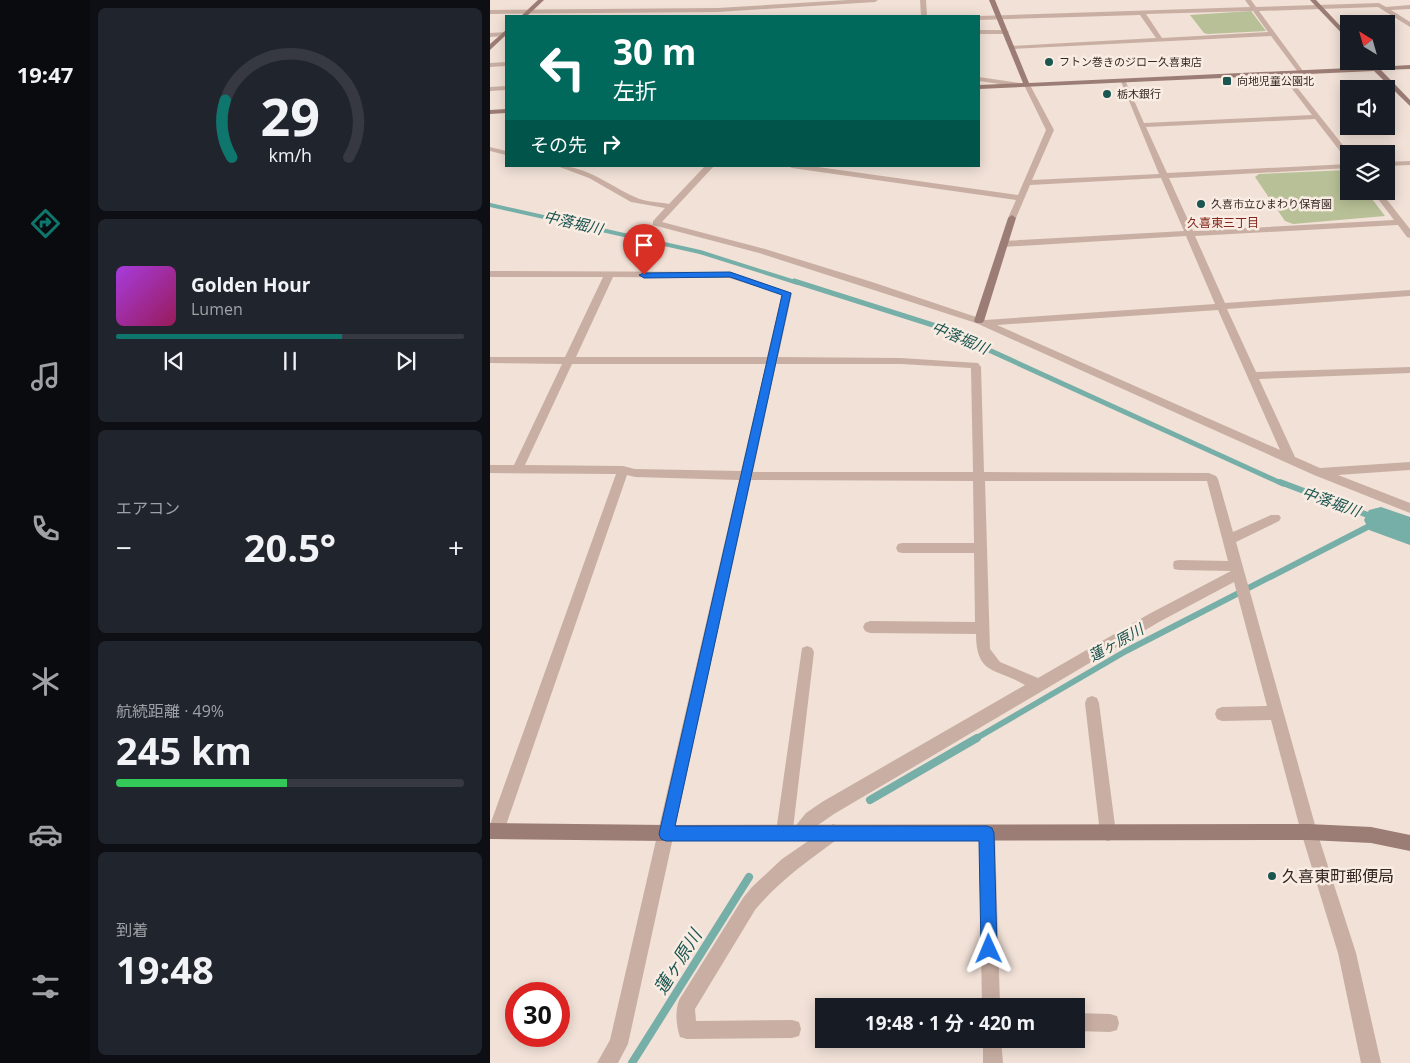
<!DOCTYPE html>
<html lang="ja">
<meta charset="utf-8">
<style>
body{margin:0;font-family:"Open Sans","Noto Sans JP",sans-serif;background:#20242c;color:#f1f3f6;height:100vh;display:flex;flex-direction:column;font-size:19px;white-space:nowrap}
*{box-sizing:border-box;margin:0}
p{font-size:16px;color:#9ea1a6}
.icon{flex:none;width:28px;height:28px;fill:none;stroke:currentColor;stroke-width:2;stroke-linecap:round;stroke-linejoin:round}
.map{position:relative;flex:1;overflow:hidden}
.panel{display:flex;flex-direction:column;gap:8px;padding:8px;background:#0d0f14;width:400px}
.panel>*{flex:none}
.banner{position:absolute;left:15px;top:15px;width:475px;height:152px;border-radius:0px;box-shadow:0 2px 12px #0003;background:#00695c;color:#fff;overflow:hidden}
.needle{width:32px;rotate:323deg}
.tools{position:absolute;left:850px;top:15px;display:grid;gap:10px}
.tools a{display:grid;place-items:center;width:55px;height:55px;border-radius:0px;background:#171b24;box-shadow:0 2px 12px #0003;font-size:25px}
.speed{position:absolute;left:15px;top:982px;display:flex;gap:10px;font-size:25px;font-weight:700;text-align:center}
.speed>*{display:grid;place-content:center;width:65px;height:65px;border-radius:50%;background:#171b24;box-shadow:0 2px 12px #0003;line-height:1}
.speed .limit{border:8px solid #d22;background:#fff;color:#111}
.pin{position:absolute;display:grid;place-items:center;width:42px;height:42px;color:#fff;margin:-51px -21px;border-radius:50% 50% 50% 0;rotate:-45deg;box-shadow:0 0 5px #0007}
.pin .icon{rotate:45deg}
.me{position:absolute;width:55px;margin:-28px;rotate:359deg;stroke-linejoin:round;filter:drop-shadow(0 0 4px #0008)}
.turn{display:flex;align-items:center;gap:18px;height:105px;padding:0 25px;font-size:22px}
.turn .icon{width:65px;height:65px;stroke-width:2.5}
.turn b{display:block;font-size:35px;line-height:42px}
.then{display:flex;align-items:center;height:48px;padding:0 25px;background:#0003;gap:10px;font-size:19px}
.big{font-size:38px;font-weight:700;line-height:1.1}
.panel .card{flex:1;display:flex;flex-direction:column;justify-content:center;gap:8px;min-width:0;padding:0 18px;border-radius:8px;background:#20242c}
.panel .dial{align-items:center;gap:0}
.dial svg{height:130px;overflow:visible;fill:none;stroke:#363941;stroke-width:7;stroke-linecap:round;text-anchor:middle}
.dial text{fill:#f1f3f6;stroke:none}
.song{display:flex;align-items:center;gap:15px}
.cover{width:60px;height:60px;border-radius:8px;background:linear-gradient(135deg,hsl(280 70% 55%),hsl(330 70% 35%))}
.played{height:5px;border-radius:2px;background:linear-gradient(90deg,#0f766e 65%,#363941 65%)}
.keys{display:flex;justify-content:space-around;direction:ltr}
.heat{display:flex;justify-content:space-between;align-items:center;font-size:28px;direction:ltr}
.charge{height:8px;border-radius:4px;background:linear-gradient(90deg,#34c759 49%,#363941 0)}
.trip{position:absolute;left:325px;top:998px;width:270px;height:50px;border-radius:0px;background:#171b24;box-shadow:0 2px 12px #0003;font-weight:700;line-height:50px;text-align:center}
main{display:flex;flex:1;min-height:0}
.tab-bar{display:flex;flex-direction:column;width:90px;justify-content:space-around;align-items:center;background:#090b0e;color:#9ea1a6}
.tab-bar .icon{width:35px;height:35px}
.tab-bar .selected{color:#0f766e}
.tab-bar b{font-size:22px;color:#f1f3f6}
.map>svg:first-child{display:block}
.green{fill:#b8c097}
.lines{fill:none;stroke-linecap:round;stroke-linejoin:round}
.stream-far3{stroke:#76aea8;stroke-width:4}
.stream-far2{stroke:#76aea8;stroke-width:5}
.stream-far1{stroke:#76aea8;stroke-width:6}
.stream{stroke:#76aea8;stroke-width:8}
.river{fill:#76aea8;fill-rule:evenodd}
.street{fill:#c9afa3;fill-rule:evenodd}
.secondary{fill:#9c7d75;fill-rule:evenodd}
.route{fill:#1a73e8;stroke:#114b97}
.poi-dot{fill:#1b5651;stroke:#f9ece3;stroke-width:2}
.labels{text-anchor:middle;stroke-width:5;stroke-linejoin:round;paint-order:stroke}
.far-poi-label{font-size:11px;fill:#342825;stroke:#f9ece3;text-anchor:start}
.far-neighbourhood-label{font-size:12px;fill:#84261d;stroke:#f9ece3}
.water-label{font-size:15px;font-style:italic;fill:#1b5651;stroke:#f9ece3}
.near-poi-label{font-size:16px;fill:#342825;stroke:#f9ece3;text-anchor:start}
.near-water-label{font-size:18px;font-style:italic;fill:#1b5651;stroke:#f9ece3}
</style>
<main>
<nav class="tab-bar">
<b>19:47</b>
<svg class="icon selected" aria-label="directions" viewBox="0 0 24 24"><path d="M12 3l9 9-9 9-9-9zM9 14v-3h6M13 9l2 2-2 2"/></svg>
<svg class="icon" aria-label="music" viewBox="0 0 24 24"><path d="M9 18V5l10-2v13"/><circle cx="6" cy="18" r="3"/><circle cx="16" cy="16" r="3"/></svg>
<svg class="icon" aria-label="phone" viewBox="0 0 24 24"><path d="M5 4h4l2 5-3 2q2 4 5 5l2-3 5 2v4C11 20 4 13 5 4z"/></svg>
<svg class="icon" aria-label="climate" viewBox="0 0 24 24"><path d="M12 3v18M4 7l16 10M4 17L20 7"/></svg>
<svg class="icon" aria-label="car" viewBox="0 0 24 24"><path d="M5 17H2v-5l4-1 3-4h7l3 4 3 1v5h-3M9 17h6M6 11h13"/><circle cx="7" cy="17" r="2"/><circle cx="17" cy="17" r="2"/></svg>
<svg class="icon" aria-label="filters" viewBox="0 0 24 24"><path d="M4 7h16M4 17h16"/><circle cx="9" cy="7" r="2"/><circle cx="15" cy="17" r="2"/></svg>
</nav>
<section class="panel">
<div class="card dial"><svg viewBox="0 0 100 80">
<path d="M14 69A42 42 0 1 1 86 69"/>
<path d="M14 69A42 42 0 0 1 10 34" stroke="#0f766e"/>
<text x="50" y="56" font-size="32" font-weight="700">29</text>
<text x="50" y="72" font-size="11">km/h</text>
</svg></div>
<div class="card">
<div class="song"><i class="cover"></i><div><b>Golden Hour</b><p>Lumen</p></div></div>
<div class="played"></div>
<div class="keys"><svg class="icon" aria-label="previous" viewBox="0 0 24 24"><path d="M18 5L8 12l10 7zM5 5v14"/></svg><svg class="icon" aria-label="pause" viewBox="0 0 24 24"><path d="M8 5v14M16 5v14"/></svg><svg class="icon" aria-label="next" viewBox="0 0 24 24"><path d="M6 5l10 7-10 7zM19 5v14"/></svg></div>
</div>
<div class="card"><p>エアコン</p>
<div class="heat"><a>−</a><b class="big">20.5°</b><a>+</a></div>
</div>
<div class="card"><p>航続距離 · 49%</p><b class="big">245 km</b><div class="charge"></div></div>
<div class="card"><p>到着</p><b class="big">19:48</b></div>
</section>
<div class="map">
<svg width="920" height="1063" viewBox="0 0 920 1063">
<rect width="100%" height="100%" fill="#f1e1d7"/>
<path class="green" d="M 761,11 L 776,31 L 718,34 L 714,33 L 700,15 Z
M 856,170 L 859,171 L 859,191 L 876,191 L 895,216 L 803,224 L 795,221 L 765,177 L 769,174 Z"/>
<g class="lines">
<path class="stream-far3" d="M 0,205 L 210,252 L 308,283"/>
<path class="stream-far2" d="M 304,281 L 446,326 L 793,484"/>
<path class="stream-far1" d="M 790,482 L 891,520
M 485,739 L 636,651 L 891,520"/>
<path class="stream" d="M 380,800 L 487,738
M 142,1063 L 259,877"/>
<path class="river" d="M 891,507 L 920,517 L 920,545 L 879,530 L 874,520 L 879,510 Z"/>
<path class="street" d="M 358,0 L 388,0 L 385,2 L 228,12 L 0,14 L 0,10 L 228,8 Z
M 430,0 L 436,0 L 437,16 L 431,16 Z
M 755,0 L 761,0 L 766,7 L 889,3 L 896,7 L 920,5 L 920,9 L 901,10 L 920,22 L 920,27 L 888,7 L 769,11 L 813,71 L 810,73 L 808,72 L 781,36 L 522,49 L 519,47 L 520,46 L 666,38 L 650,15 L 489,20 L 489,16 L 760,7 ZM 763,11 L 778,32 L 672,38 L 656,14 Z
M 489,30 L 516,30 L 519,32 L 516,34 L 489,34 Z
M 16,32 L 16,36 L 0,37 L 0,33 Z
M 16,62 L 16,66 L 0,67 L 0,63 Z
M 790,71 L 794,71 L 860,154 L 859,154 L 859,159 L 856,159 L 825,119 L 656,127 L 677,173 L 859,164 L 859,168 L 679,178 L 703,231 L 904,220 L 882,191 L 890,191 L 920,229 L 920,238 L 917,237 L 908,225 L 705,236 L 735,303 L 920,290 L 920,296 L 737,309 L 766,372 L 920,367 L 920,373 L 769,379 L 805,457 L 830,468 L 920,462 L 920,470 L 848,475 L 920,503 L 920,513 L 824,475 L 486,323 L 269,253 L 163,225 L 163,221 L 175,208 L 141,202 L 99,178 L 67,166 C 98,166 118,185 145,197 C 155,202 169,202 179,204 L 215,166 L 224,166 L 172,222 L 275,249 L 382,282 L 495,320 L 725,304 L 696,236 L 513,247 L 509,244 L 513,241 L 694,231 L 671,178 L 540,185 L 526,218 L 522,221 L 518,218 L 526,200 L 302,168 L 298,166 L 321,166 L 528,195 L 556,130 L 534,85 L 537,83 L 540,85 L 564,130 L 542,180 L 669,174 L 630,79 L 635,80 L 654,123 L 822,115 L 790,73 ZM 728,310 L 790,450 L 507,325 Z
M 489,77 L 529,83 L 532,85 L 529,87 L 489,81 Z
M 16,86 L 16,90 L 0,91 L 0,87 Z
M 0,147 L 16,151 L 16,155 L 0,151 Z
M 920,161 L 920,165 L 896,166 L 896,162 Z
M 0,271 L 240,272 L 302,293 L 288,357 L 411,358 L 488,363 L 491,367 L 494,472 L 719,473 L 726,476 L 728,479 L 743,532 L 781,515 L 789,515 L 791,518 L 789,521 L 746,542 L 827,832 L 866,953 L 891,1063 L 871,1063 L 848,953 L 811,832 L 781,720 L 732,721 L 727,719 L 725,714 L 727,709 L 732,707 L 777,706 L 744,582 L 669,622 L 344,814 L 328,825 L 315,839 L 309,841 L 303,839 L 301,834 L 300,838 L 294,840 L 288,838 L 286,832 L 312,648 L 317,646 L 322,648 L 324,652 L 303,829 L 316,813 L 332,802 L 535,685 C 507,668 486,676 486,634 L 380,633 L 375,631 L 373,627 L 375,623 L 380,621 L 485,622 L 484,553 L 412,553 L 408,552 L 406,548 L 408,544 L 412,543 L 484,543 L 483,481 L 261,480 L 138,1044 L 128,1063 L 107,1063 L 120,1040 L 249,480 L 145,477 L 137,475 L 14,831 L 12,837 L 6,839 L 0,837 L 0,825 L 126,474 L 0,473 L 0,465 L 24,465 L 72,364 L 0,363 L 0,357 L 75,357 L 113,277 L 0,277 ZM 123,277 L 239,278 L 292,294 L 277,357 L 86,357 ZM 82,364 L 276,364 L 251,471 L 145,469 L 133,466 L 35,465 ZM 286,364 L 411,364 L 481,368 L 483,472 L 263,472 ZM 495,481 L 717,481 L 738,561 L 689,560 L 684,561 L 683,565 L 684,569 L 689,570 L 741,571 L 659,614 L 548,678 L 510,662 L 500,649 Z
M 602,696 L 607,698 L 609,703 L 626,833 L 624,839 L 618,841 L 612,839 L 610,833 L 595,703 L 597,698 Z
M 343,824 L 349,826 L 351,832 L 349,838 C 319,860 289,881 265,910 L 205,1009 L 206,1021 L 302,1020 L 309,1022 L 311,1029 L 309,1036 L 302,1038 L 197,1039 L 190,1037 C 186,1026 185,1011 189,1000 L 253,898 L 262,887 L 292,859 Z
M 497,825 L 503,827 L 505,833 L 510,1006 L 492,1006 L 489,833 L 491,827 Z
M 586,1013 L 620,1014 L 627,1016 L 629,1023 L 627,1030 L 620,1032 L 586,1031 Z
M 493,1039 L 511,1039 L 513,1063 L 493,1063 Z"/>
<path class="secondary" d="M 48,0 L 54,0 L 37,16 L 31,16 Z
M 499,0 L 505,0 L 539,83 L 880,67 L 879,65 L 882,63 L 887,67 L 920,65 L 920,69 L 891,70 L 920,100 L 920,106 L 884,71 L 489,89 L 489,85 L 533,83 Z
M 820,0 L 826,0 L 859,35 L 859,41 Z
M 16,30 L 16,35 L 0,50 L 0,44 Z
M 16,109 L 16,113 L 0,114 L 0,110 Z
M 522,215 L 526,218 L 494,321 L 492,323 L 486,323 L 484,321 L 518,218 Z
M 0,823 L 176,825 L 819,824 L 881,827 L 920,835 L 920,851 L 881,843 L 819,840 L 176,841 L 0,839 Z"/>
</g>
<path class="route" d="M 240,272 L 301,293 L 185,826 L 497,826 L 502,828 L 504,833 L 507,949 L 505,954 L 499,957 L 494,954 L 491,949 L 489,841 L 176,841 L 171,839 L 169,834 L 292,295 L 240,277 L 154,278 L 149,275 L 154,273 Z"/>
<g class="poi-dot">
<circle cx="559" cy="62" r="5"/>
<rect x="732" y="76" width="10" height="10" rx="2.5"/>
<circle cx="617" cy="94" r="5"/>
<circle cx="711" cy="204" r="5"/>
<circle cx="782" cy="876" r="5"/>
</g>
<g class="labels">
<g class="far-poi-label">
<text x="569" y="66">フトン巻きのジロー久喜東店</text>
<text x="747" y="85">向地児童公園北</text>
<text x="627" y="98">栃木銀行</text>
<text x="721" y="208">久喜市立ひまわり保育園</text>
</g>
<g class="far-neighbourhood-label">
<text x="733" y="227">久喜東三丁目</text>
</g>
<g class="water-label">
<text transform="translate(83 223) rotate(13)" y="5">中落堀川</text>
<text transform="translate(470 338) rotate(23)" y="5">中落堀川</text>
<text transform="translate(841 502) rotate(20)" y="5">中落堀川</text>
<text transform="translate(626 643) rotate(-29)" y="5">蓮ヶ原川</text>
</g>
<g class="near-poi-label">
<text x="792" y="882">久喜東町郵便局</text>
</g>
<g class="near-water-label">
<text transform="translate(188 962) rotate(-58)" y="6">蓮ヶ原川</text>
</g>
</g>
</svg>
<div class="tools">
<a><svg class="needle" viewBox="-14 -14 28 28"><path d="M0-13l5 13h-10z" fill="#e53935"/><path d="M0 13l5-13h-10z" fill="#9ea1a6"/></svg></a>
<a><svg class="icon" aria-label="sound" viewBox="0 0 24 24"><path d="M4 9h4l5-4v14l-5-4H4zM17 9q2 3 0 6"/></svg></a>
<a><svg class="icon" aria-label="layers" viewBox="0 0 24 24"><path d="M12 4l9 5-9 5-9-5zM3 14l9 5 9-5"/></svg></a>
</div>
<div class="speed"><div class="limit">30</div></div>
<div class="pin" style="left:154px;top:275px;background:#d93025"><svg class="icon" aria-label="arrive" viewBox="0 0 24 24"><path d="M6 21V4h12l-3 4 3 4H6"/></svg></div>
<svg class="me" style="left:499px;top:949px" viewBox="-20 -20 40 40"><path d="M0-17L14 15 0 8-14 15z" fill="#1a73e8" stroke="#fff" stroke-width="4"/></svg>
<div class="trip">19:48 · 1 分 · 420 m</div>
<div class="banner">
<div class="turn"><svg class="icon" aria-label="left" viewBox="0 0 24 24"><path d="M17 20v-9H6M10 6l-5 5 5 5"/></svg><div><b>30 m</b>左折</div></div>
<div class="then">その先<svg class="icon" aria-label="right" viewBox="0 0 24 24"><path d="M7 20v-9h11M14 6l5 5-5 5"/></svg></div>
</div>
</div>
</main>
